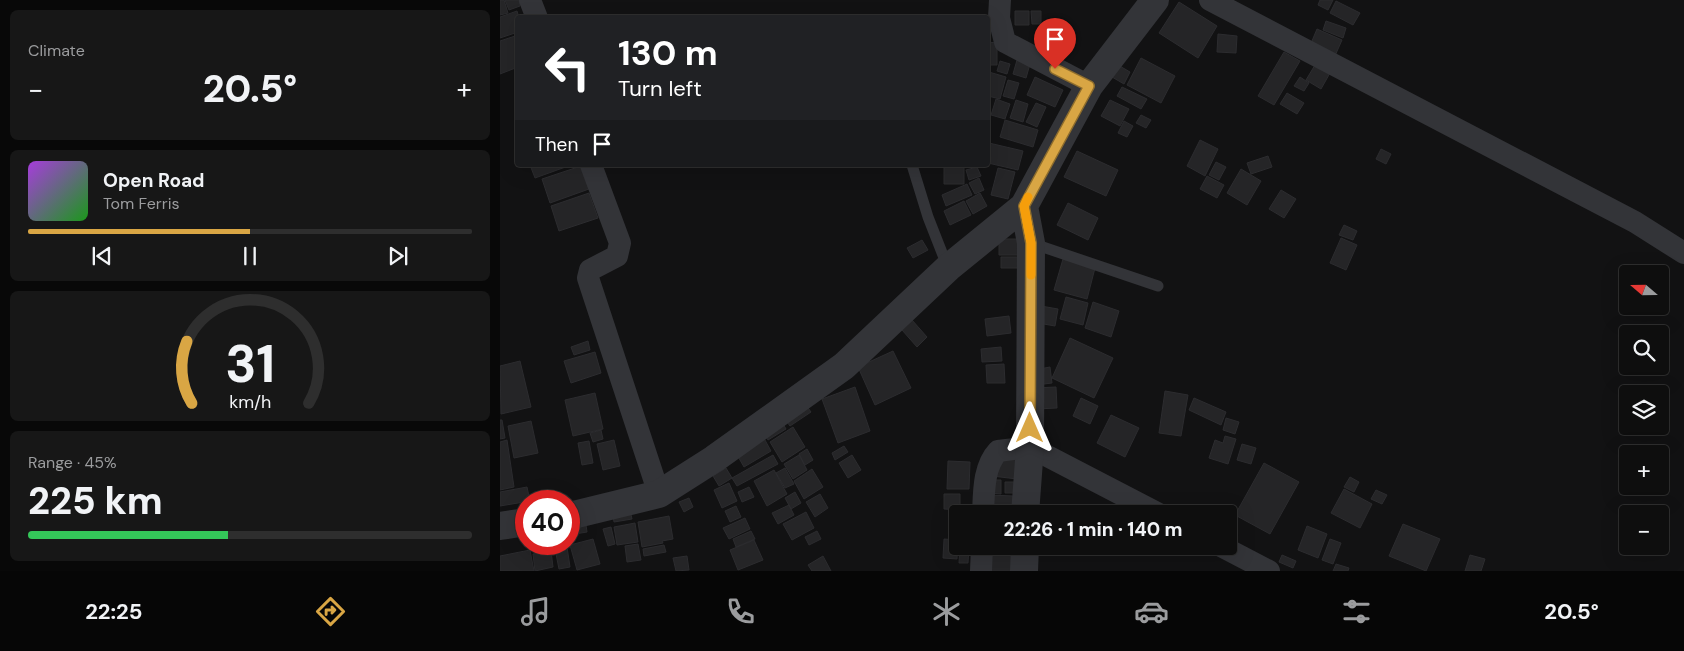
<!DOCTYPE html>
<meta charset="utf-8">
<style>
body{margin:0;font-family:"DM Sans",sans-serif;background:#171717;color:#f1f3f6;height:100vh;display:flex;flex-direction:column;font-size:19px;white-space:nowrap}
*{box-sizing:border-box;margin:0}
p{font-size:16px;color:#9b9c9e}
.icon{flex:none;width:28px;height:28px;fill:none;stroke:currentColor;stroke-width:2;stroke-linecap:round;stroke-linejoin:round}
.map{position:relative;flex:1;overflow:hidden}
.panel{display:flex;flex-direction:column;gap:10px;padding:10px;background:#080808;width:500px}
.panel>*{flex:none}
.banner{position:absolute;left:15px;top:15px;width:475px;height:152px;border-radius:5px;box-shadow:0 5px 20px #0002,0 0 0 1px #2e2e2e;background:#202124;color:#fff;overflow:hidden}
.needle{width:32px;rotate:290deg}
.tools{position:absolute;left:1119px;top:265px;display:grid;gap:10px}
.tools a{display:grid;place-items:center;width:50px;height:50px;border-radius:5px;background:#0e0e0e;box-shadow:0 5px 20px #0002,0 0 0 1px #2e2e2e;font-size:25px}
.speed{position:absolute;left:15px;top:490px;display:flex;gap:10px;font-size:25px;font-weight:700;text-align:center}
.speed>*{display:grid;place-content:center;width:65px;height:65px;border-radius:50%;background:#0e0e0e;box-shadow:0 5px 20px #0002,0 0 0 1px #2e2e2e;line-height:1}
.speed .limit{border:8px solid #d22;background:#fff;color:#111}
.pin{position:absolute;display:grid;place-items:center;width:42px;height:42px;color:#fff;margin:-51px -21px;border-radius:50% 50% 50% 0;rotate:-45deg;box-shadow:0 0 5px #0007}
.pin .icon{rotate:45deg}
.me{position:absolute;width:55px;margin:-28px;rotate:0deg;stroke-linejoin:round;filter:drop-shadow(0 0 4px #0008)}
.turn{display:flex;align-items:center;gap:18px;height:105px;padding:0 20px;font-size:22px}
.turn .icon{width:65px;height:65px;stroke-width:2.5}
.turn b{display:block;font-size:35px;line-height:42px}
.then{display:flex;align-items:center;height:48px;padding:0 20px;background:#0003;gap:10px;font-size:19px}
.big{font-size:38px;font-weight:800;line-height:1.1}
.panel .tile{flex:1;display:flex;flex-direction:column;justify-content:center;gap:8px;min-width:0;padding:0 18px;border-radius:8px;background:#171717}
.panel .dial{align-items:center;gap:0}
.dial svg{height:130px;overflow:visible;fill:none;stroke:#2e2e2e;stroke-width:7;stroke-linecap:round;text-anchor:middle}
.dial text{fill:#f1f3f6;stroke:none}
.song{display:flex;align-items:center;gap:15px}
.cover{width:60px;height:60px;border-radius:8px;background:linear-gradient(135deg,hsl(280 70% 55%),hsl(120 70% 35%))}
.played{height:5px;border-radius:2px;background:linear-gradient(90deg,#d9a644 50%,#2e2e2e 50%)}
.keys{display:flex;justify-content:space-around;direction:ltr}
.heat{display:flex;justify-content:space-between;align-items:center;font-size:28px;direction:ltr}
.charge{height:8px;border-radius:4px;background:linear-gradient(90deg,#34c759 45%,#2e2e2e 0)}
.trip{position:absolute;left:449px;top:505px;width:288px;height:50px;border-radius:5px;background:#0e0e0e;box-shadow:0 5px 20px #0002,0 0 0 1px #2e2e2e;font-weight:800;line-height:50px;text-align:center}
.tabs{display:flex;height:80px;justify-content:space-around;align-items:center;background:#060606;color:#9b9c9e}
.tabs .icon{width:35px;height:35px}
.tabs .on{color:#d9a644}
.tabs b{font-size:22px;color:#f1f3f6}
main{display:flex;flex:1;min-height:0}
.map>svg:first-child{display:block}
.building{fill:#252527;stroke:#2c2c2f}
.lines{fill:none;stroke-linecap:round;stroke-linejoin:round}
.service{stroke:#333438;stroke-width:11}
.minor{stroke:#333438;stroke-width:22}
.tertiary{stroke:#333438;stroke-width:28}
.route-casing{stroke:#8d6c2c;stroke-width:12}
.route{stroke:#d9a644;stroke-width:9}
.slow{stroke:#f59e0b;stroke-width:9}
</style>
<main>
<section class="panel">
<div class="tile"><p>Climate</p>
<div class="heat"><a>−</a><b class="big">20.5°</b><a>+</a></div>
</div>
<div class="tile">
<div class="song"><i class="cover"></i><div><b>Open Road</b><p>Tom Ferris</p></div></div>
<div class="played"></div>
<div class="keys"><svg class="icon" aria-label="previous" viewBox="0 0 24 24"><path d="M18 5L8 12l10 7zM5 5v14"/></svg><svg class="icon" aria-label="pause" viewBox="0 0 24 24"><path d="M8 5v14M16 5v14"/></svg><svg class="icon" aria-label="next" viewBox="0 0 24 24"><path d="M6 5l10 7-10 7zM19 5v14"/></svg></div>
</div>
<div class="tile dial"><svg viewBox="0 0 100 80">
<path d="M14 69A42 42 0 1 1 86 69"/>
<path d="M14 69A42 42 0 0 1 11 31" stroke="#d9a644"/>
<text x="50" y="56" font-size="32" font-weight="700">31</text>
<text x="50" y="72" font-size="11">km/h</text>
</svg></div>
<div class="tile"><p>Range · 45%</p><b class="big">225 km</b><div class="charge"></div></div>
</section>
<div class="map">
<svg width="1184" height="571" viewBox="0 0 1184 571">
<rect width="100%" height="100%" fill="#121213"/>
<path class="building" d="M 0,0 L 4,0 L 8,13 L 0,15 Z
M 5,0 L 19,0 L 20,6 L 9,10 Z
M 820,0 L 833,0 L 828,10 L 818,5 Z
M 836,1 L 860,13 L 853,25 L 830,13 Z
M 679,2 L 717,26 L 698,58 L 659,33 Z
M 17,11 L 19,18 L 18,18 L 18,32 L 0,38 L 0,17 Z
M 515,11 L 529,11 L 529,25 L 515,25 Z
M 531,11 L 541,11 L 541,24 L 532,24 Z
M 826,21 L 846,28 L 843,38 L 823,30 Z
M 817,29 L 842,40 L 834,58 L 809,48 Z
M 718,34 L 737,36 L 736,53 L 717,52 Z
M 18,35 L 18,67 L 0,74 L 0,41 Z
M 488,42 L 497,43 L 497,65 L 488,65 Z
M 784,52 L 800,61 L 774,105 L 758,96 Z
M 641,58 L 675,76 L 661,103 L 627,85 Z
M 517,60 L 530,64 L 526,78 L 513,74 Z
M 500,61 L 510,64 L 507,74 L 497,71 Z
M 618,65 L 630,72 L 624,84 L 612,77 Z
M 815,65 L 830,73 L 821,89 L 806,80 Z
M 489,72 L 506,77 L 500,99 L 488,96 Z
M 535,77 L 563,90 L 555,107 L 527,95 Z
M 800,77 L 809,83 L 804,91 L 794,86 Z
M 508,80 L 519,83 L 514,99 L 503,96 Z
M 622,87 L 647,99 L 641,109 L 617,96 Z
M 787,93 L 804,103 L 797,114 L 780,104 Z
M 496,99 L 510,104 L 505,119 L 491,115 Z
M 516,100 L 528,104 L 523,122 L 510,118 Z
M 610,100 L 629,109 L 620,126 L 601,116 Z
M 536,103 L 546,107 L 537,127 L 526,122 Z
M 641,115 L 651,120 L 646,128 L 636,123 Z
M 505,120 L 538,130 L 533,147 L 500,137 Z
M 624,121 L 633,126 L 627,137 L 618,133 Z
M 700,140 L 718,149 L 705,176 L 687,166 Z
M 489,143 L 523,151 L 518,170 L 488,163 Z
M 881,149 L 891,154 L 886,164 L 876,159 Z
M 577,151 L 618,170 L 606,196 L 564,177 Z
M 768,156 L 772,167 L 751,174 L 747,163 Z
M 716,162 L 726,167 L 719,180 L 709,175 Z
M 30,165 L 71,165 L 35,178 Z
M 81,166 L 89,189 L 50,203 L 42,179 Z
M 444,166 L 464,166 L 464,184 L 444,184 Z
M 477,167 L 481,176 L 469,180 L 466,170 Z
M 498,168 L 515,172 L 508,199 L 491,195 Z
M 741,169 L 761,181 L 747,205 L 727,193 Z
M 707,176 L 724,185 L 717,198 L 700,189 Z
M 479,178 L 484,190 L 475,194 L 469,183 Z
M 467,184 L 472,195 L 446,206 L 442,195 Z
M 781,190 L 796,199 L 784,218 L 769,209 Z
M 89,193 L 98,218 L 59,231 L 51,206 Z
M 480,193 L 487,206 L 473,214 L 466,201 Z
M 464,201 L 471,215 L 450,225 L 444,211 Z
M 568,203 L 598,218 L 588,240 L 557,225 Z
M 844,225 L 857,231 L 853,240 L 839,235 Z
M 841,238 L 857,245 L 846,270 L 830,263 Z
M 499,239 L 519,239 L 519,255 L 499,255 Z
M 422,240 L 428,250 L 413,258 L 407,248 Z
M 501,257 L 519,257 L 519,268 L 501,268 Z
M 563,259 L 595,268 L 587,299 L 554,290 Z
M 566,297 L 588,303 L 583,325 L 560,319 Z
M 593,302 L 619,311 L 611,337 L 585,328 Z
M 541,306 L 558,309 L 555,326 L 538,323 Z
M 509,316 L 511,333 L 487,336 L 485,319 Z
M 412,320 L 427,337 L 417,347 L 402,330 Z
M 570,338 L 613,358 L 594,398 L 552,378 Z
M 88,341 L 90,350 L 74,355 L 71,347 Z
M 501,347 L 502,361 L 482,362 L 481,349 Z
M 393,351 L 411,388 L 375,405 L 358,367 Z
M 95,352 L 101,373 L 71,383 L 64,361 Z
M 20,361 L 31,407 L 1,414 L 0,366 Z
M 504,364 L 505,383 L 487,383 L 486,365 Z
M 550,367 L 552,383 L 536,385 L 534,370 Z
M 355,387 L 370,431 L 338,443 L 322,399 Z
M 556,387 L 557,408 L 536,409 L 534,388 Z
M 665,391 L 688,395 L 681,436 L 659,433 Z
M 95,393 L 103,429 L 73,436 L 65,400 Z
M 300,397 L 311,412 L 290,426 L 280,412 Z
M 581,398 L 598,406 L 590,424 L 573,416 Z
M 694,398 L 726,412 L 721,425 L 689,410 Z
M 278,415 L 286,429 L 268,440 L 260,426 Z
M 611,415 L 639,428 L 625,457 L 597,443 Z
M 726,418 L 739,422 L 735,434 L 723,430 Z
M 0,420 L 2,420 L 5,438 L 0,439 Z
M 31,421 L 38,453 L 14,458 L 8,426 Z
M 293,427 L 305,447 L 282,462 L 270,442 Z
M 101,430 L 103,439 L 93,442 L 90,433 Z
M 260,431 L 271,451 L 244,467 L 232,446 Z
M 725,436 L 736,439 L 728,464 L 709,458 L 715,440 L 723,443 Z
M 7,440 L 14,487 L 0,490 L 0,442 Z
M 114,440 L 120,466 L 103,470 L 97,444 Z
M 89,441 L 93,463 L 82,465 L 78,443 Z
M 742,444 L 756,448 L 751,464 L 737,460 Z
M 344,446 L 348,452 L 335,460 L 332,453 Z
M 307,449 L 313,460 L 305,465 L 299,454 Z
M 273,455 L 278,464 L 237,486 L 232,478 Z
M 299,455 L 307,470 L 293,479 L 284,464 Z
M 352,455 L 361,470 L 348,478 L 339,463 Z
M 494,456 L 519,459 L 517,479 L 492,476 Z
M 448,461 L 470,462 L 469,489 L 447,489 Z
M 764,463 L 799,482 L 770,534 L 735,515 Z
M 226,468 L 232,478 L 219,486 L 213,476 Z
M 285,468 L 294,484 L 285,488 L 276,473 Z
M 312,469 L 323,487 L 304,499 L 294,481 Z
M 274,470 L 287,494 L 267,506 L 254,481 Z
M 850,477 L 859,482 L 854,492 L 844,487 Z
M 490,480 L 501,480 L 501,494 L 490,493 Z
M 505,482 L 516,482 L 516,493 L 505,493 Z
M 229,483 L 237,501 L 222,508 L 214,490 Z
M 27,487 L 30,501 L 0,506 L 0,492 Z
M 249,487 L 254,497 L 242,502 L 238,492 Z
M 844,489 L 872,504 L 860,528 L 831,513 Z
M 876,490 L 887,495 L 882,504 L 871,499 Z
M 295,492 L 301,503 L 291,509 L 285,498 Z
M 320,494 L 328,508 L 315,517 L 306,502 Z
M 444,494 L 460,494 L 460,510 L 444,509 Z
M 488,495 L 514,496 L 514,514 L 488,514 Z
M 189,498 L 193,507 L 184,512 L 179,502 Z
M 289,505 L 294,515 L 278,524 L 272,513 Z
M 129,506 L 132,519 L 114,522 L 112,509 Z
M 236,506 L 241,517 L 230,522 L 225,511 Z
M 306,512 L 314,528 L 292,540 L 283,524 Z
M 169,516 L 173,539 L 162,541 L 163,543 L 142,547 L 138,522 Z
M 85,518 L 87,532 L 75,534 L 73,520 Z
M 245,518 L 250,529 L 229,539 L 223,528 Z
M 135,523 L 138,542 L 117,545 L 114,527 Z
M 903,524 L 940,539 L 926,571 L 889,556 Z
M 807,526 L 827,534 L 818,558 L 798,550 Z
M 111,527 L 115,544 L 108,546 L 103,529 Z
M 251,531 L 255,539 L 236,547 L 233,539 Z
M 317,531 L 321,539 L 309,545 L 305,537 Z
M 93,539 L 100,564 L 77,570 L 70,545 Z
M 444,539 L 458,540 L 457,559 L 443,558 Z
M 830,539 L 841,543 L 833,564 L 822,560 Z
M 254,540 L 263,560 L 238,570 L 230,550 Z
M 30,544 L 44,544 L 45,549 L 32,551 Z
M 138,544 L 141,560 L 127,562 L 125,546 Z
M 164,545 L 166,552 L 144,556 L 143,549 Z
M 460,546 L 469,547 L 468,563 L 459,563 Z
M 487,546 L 513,546 L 513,571 L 487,571 Z
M 67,547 L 70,567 L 59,569 L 55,549 Z
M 30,550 L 34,571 L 0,571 L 0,556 Z
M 51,551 L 53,567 L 35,571 L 33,554 Z
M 782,555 L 796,561 L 793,568 L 779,562 Z
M 970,555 L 985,559 L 981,571 L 965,571 Z
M 187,556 L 189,570 L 176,571 L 173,558 Z
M 323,556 L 331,571 L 312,571 L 308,565 Z
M 836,564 L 849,568 L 848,571 L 833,571 Z"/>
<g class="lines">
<path class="service" d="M 412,165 L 428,217 L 448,268
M 531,243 L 658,286"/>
<path class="minor" d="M 30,0 L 37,18
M 500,0 L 499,18 L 505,42 L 589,86
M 710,0 L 1135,222 L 1184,253
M 91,165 L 120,243 L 117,256 L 90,270 L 88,278 L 159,494
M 483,514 C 484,493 483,467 498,451 L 530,447 L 659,514
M 721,546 L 769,571
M 481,571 L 482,546"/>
<path class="tertiary" d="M 524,206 L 531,243 L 530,447 L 525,514
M 69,516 L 159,494 L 214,459 L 344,366 L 448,268 L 524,206 L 589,86 L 655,0
M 0,526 L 26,522
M 524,571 L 525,546"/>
</g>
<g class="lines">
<g class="route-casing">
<path id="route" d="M 530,428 L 531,243 L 524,206 L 589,86 L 555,69"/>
</g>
<use href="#route" class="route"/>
<path class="slow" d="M 528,197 L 524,206 L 531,243 L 531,275"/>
</g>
</svg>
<div class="tools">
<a><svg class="needle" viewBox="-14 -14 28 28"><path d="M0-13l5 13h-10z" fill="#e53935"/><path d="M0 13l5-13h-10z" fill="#9b9c9e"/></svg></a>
<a><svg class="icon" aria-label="search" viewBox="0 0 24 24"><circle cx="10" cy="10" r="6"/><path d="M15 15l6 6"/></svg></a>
<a><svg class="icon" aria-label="layers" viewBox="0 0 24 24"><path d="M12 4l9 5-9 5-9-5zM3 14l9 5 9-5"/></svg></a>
<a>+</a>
<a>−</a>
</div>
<div class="speed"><div class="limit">40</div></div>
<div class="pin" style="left:555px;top:69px;background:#d93025"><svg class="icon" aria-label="arrive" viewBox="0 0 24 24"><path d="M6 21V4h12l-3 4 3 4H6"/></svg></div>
<svg class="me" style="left:530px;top:428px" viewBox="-20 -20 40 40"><path d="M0-17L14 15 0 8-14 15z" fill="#d9a644" stroke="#fff" stroke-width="4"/></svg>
<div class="trip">22:26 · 1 min · 140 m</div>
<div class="banner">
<div class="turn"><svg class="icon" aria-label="left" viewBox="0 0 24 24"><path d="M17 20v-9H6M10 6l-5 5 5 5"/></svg><div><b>130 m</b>Turn left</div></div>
<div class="then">Then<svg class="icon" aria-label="arrive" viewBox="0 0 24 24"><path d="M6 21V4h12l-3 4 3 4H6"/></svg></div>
</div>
</div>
</main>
<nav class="tabs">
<b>22:25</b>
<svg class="icon on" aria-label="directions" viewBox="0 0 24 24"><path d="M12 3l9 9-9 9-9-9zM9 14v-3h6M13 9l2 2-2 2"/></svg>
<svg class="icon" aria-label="music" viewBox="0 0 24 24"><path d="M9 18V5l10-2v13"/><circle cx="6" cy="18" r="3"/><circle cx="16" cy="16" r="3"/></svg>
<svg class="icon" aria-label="phone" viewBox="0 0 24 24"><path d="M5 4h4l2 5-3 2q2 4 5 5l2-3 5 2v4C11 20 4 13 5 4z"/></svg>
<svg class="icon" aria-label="climate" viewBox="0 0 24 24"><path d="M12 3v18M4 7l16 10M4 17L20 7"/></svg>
<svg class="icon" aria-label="car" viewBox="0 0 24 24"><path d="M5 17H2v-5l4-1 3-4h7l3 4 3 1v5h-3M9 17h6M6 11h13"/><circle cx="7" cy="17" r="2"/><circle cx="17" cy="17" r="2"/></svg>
<svg class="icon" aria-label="filters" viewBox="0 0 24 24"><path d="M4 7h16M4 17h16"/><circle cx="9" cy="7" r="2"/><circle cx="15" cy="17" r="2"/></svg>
<b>20.5°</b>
</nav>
